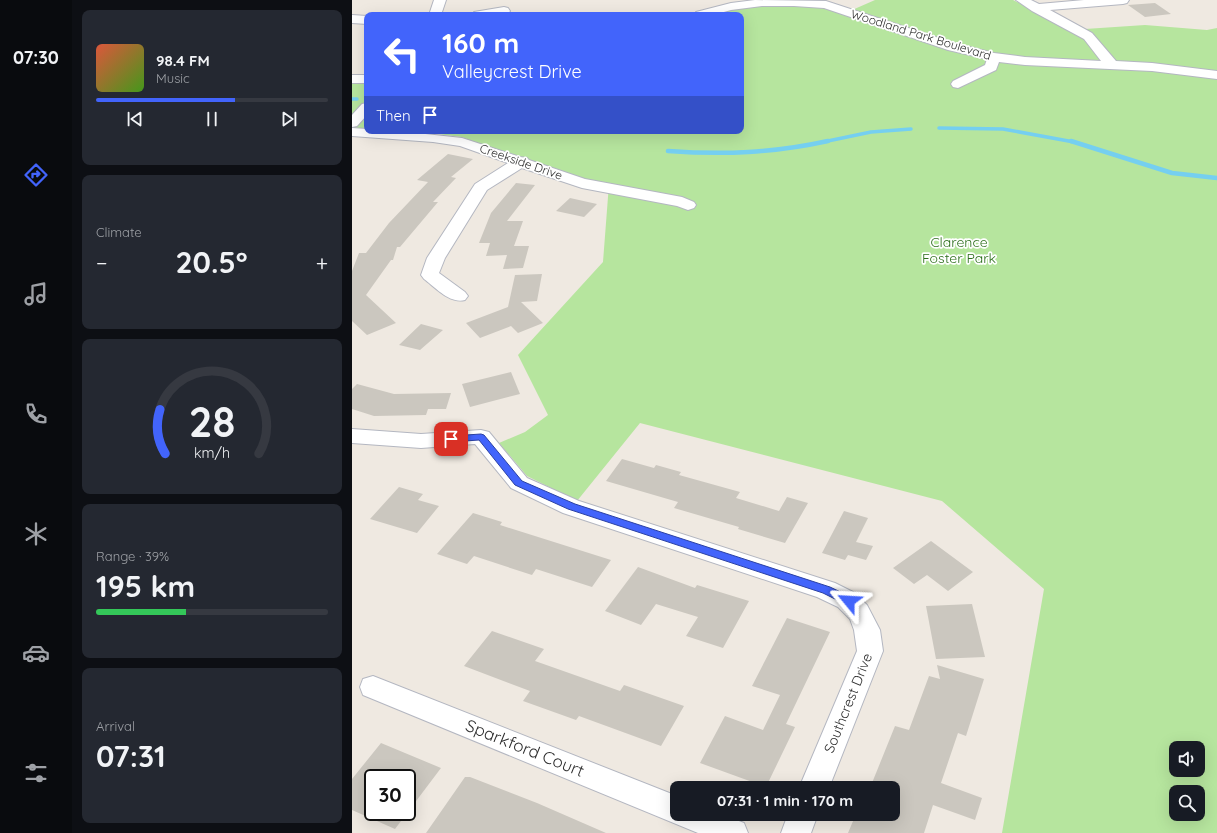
<!DOCTYPE html>
<meta charset="utf-8">
<style>
body{margin:0;font-family:Quicksand,sans-serif;background:#242831;color:#f1f3f6;height:100vh;display:flex;flex-direction:column;font-size:15px;white-space:nowrap}
*{box-sizing:border-box;margin:0}
p{font-size:13px;color:#9ea1a6}
.icon{flex:none;width:22px;height:22px;fill:none;stroke:currentColor;stroke-width:2;stroke-linecap:round;stroke-linejoin:round}
.map{position:relative;flex:1;overflow:hidden}
.side{display:flex;flex-direction:column;gap:10px;padding:10px;background:#0d0f14;width:280px}
.side>*{flex:none}
.top-card{position:absolute;left:12px;top:12px;width:380px;height:122px;border-radius:8px;box-shadow:0 4px 16px #0002;background:#4264fb;color:#fff;overflow:hidden}
.buttons{position:absolute;left:817px;top:741px;display:grid;gap:8px}
.buttons a{display:grid;place-items:center;width:36px;height:36px;border-radius:8px;background:#171b24;box-shadow:0 4px 16px #0002;font-size:20px}
.speed{position:absolute;left:12px;top:769px;display:flex;gap:8px;font-size:20px;font-weight:700;text-align:center}
.speed>*{display:grid;place-content:center;width:52px;height:52px;border-radius:50%;background:#171b24;box-shadow:0 4px 16px #0002;line-height:1}
.speed .limit{border:2px solid #111;border-radius:6px;background:#fff;color:#111}
.pin{position:absolute;display:grid;place-items:center;width:34px;height:34px;color:#fff;margin:-17px;border-radius:8px;box-shadow:0 2px 6px #0006}
.me{position:absolute;width:44px;margin:-22px;rotate:297deg;stroke-linejoin:round;filter:drop-shadow(0 0 3px #0008)}
.turn{display:flex;align-items:center;gap:14px;height:84px;padding:0 12px;font-size:18px}
.turn .icon{width:52px;height:52px;stroke-width:2.5}
.turn b{display:block;font-size:28px;line-height:34px}
.then{display:flex;align-items:center;height:38px;padding:0 12px;background:#0003;gap:8px;font-size:15px}
.big{font-size:30px;font-weight:700;line-height:1.1}
.side .widget{flex:1;display:flex;flex-direction:column;justify-content:center;gap:6px;min-width:0;padding:0 14px;border-radius:8px;background:#242831}
.side .dial{align-items:center;gap:0}
.dial svg{height:104px;overflow:visible;fill:none;stroke:#363941;stroke-width:7;stroke-linecap:round;text-anchor:middle}
.dial text{fill:#f1f3f6;stroke:none}
.song{display:flex;align-items:center;gap:12px}
.cover{width:48px;height:48px;border-radius:6px;background:linear-gradient(135deg,hsl(10 70% 55%),hsl(100 70% 35%))}
.played{height:4px;border-radius:2px;background:linear-gradient(90deg,#4264fb 60%,#363941 60%)}
.keys{display:flex;justify-content:space-around;direction:ltr}
.heat{display:flex;justify-content:space-between;align-items:center;font-size:22px;direction:ltr}
.charge{height:6px;border-radius:3px;background:linear-gradient(90deg,#34c759 39%,#363941 0)}
.trip{position:absolute;left:318px;top:781px;width:230px;height:40px;border-radius:8px;background:#171b24;box-shadow:0 4px 16px #0002;font-weight:700;line-height:40px;text-align:center}
main{display:flex;flex:1;min-height:0}
.tabs{display:flex;flex-direction:column;width:72px;justify-content:space-around;align-items:center;background:#090b0e;color:#9ea1a6}
.tabs .icon{width:28px;height:28px}
.tabs .current{color:#4264fb}
.tabs b{font-size:18px;color:#f1f3f6}
.map>svg:first-child{display:block}
.green{fill:#b6e59e;fill-rule:evenodd}
.lines{fill:none;stroke-linecap:round;stroke-linejoin:round}
.stream-far1{stroke:#75cff0;stroke-width:3.5}
.stream{stroke:#75cff0;stroke-width:4.5}
.building{fill:#cbc7bf;fill-rule:evenodd}
.minor-casing{stroke:#b4b7c1;stroke-width:2}
.minor{fill:#fff;fill-rule:evenodd}
.route{fill:#4264fb;stroke:#2b41a3}
.labels{text-anchor:middle;stroke-width:3.5;stroke-linejoin:round;paint-order:stroke}
.far-street-label{font-size:12px;fill:#2e2e2e;stroke:#fff}
.park-label{font-size:14px;fill:#2c6e1b;stroke:#fff}
.street-label{font-size:14px;fill:#2e2e2e;stroke:#fff}
.near-street-label{font-size:17px;fill:#2e2e2e;stroke:#fff}
</style>
<main>
<nav class="tabs">
<b>07:30</b>
<svg class="icon current" aria-label="directions" viewBox="0 0 24 24"><path d="M12 3l9 9-9 9-9-9zM9 14v-3h6M13 9l2 2-2 2"/></svg>
<svg class="icon" aria-label="music" viewBox="0 0 24 24"><path d="M9 18V5l10-2v13"/><circle cx="6" cy="18" r="3"/><circle cx="16" cy="16" r="3"/></svg>
<svg class="icon" aria-label="phone" viewBox="0 0 24 24"><path d="M5 4h4l2 5-3 2q2 4 5 5l2-3 5 2v4C11 20 4 13 5 4z"/></svg>
<svg class="icon" aria-label="climate" viewBox="0 0 24 24"><path d="M12 3v18M4 7l16 10M4 17L20 7"/></svg>
<svg class="icon" aria-label="car" viewBox="0 0 24 24"><path d="M5 17H2v-5l4-1 3-4h7l3 4 3 1v5h-3M9 17h6M6 11h13"/><circle cx="7" cy="17" r="2"/><circle cx="17" cy="17" r="2"/></svg>
<svg class="icon" aria-label="filters" viewBox="0 0 24 24"><path d="M4 7h16M4 17h16"/><circle cx="9" cy="7" r="2"/><circle cx="15" cy="17" r="2"/></svg>
</nav>
<section class="side">
<div class="widget">
<div class="song"><i class="cover"></i><div><b>98.4 FM</b><p>Music</p></div></div>
<div class="played"></div>
<div class="keys"><svg class="icon" aria-label="previous" viewBox="0 0 24 24"><path d="M18 5L8 12l10 7zM5 5v14"/></svg><svg class="icon" aria-label="pause" viewBox="0 0 24 24"><path d="M8 5v14M16 5v14"/></svg><svg class="icon" aria-label="next" viewBox="0 0 24 24"><path d="M6 5l10 7-10 7zM19 5v14"/></svg></div>
</div>
<div class="widget"><p>Climate</p>
<div class="heat"><a>−</a><b class="big">20.5°</b><a>+</a></div>
</div>
<div class="widget dial"><svg viewBox="0 0 100 80">
<path d="M14 69A42 42 0 1 1 86 69"/>
<path d="M14 69A42 42 0 0 1 10 35" stroke="#4264fb"/>
<text x="50" y="56" font-size="32" font-weight="700">28</text>
<text x="50" y="72" font-size="11">km/h</text>
</svg></div>
<div class="widget"><p>Range · 39%</p><b class="big">195 km</b><div class="charge"></div></div>
<div class="widget"><p>Arrival</p><b class="big">07:31</b></div>
</section>
<div class="map">
<svg width="865" height="833" viewBox="0 0 865 833">
<rect width="100%" height="100%" fill="#efe9e1"/>
<path class="green" d="M 523,0 L 661,0 L 710,25 L 733,29 L 793,25 L 855,30 L 865,28 L 865,833 L 650,833 L 692,589 L 590,501 L 288,423 L 225,501 L 175,476 L 147,443 L 173,432 L 196,415 L 166,355 L 251,262 L 257,184 L 219,176 L 167,159 L 110,137 L 86,134 L 44,131 L 389,131 L 389,15 L 361,15 C 370,12 380,9 390,7 C 423,0 459,4 491,14 ZM 824,748 L 846,748 L 846,770 L 824,770 ZM 824,792 L 846,792 L 846,814 L 824,814 Z
M 0,83 L 15,84 L 15,130 L 0,129 Z"/>
<g class="lines">
<path class="stream-far1" d="M 0,99 L 5,99
M 587,128 L 651,129 L 722,142
M 471,142 L 519,132 L 559,129"/>
<path class="stream" d="M 719,141 L 820,173 L 865,178
M 316,151 C 372,155 421,153 476,141"/>
</g>
<path class="building" d="M 803,3 L 819,14 L 793,17 L 776,5 Z
M 96,154 L 121,159 L 99,177 L 104,178 L 81,202 L 86,202 L 48,247 L 45,247 L 41,260 L 39,260 L 14,295 L 44,323 L 15,335 L 0,321 L 0,271 L 7,253 L 14,253 L 37,223 L 76,182 L 65,180 Z
M 164,183 L 183,185 L 155,221 L 171,221 L 162,246 L 177,246 L 171,268 L 151,269 L 155,255 L 134,256 L 138,243 L 127,243 L 139,213 Z
M 218,198 L 245,204 L 232,217 L 204,211 Z
M 190,274 L 185,301 L 169,302 L 191,323 L 166,333 L 159,326 L 128,338 L 114,323 L 156,307 L 163,275 Z
M 69,324 L 91,330 L 68,350 L 47,345 Z
M 159,372 L 168,394 L 118,407 L 110,384 Z
M 5,384 L 42,394 L 99,393 L 94,409 L 76,409 L 74,415 L 22,416 L 0,409 L 0,389 Z
M 270,459 L 302,468 L 304,465 L 329,472 L 327,475 L 388,492 L 384,498 L 427,511 L 435,497 L 456,503 L 433,543 L 386,529 L 387,527 L 322,508 L 326,502 L 254,481 Z
M 47,487 L 71,494 L 66,500 L 87,506 L 65,533 L 18,519 Z
M 492,511 L 516,518 L 504,542 L 521,546 L 514,560 L 496,555 L 493,560 L 470,553 Z
M 121,513 L 150,522 L 148,525 L 259,560 L 240,587 L 184,569 L 180,575 L 122,556 L 115,564 L 85,554 Z
M 579,541 L 621,572 L 596,591 L 575,575 L 562,584 L 541,568 Z
M 286,567 L 343,588 L 345,585 L 397,601 L 371,648 L 334,636 L 346,617 L 304,604 L 289,625 L 253,611 Z
M 620,604 L 633,657 L 584,659 L 574,606 Z
M 435,618 L 478,632 L 434,724 L 443,727 L 414,787 L 348,763 L 373,716 L 411,730 L 428,695 L 400,686 Z
M 140,631 L 192,649 L 183,661 L 268,691 L 272,685 L 332,706 L 309,746 L 227,716 L 224,720 L 171,701 L 178,691 L 112,666 Z
M 585,665 L 632,679 L 614,736 L 606,733 L 589,783 L 630,798 L 623,820 L 581,805 L 572,833 L 496,833 L 504,814 L 541,814 L 541,788 L 534,788 L 520,783 L 543,726 L 557,730 L 577,676 L 588,679 Z
M 29,743 L 89,768 L 43,829 L 0,810 L 0,779 ZM 21,778 L 55,778 L 55,812 L 21,812 Z
M 113,777 L 118,777 L 185,803 L 254,833 L 74,833 Z"/>
<g class="lines">
<g class="minor-casing">
<path id="minor" d="M 82,0 L 94,0 L 89,15 L 77,15 Z
M 403,0 L 474,1 L 605,44 L 642,53 L 673,57 L 749,61 L 732,39 L 680,11 L 664,0 L 679,0 L 687,4 L 732,0 L 777,0 L 775,3 L 771,4 L 698,10 L 740,33 L 764,61 L 800,63 L 865,71 L 865,79 L 800,71 L 673,65 L 647,62 L 644,70 L 606,88 L 601,87 L 599,84 L 601,81 L 633,65 L 635,59 L 596,50 L 472,8 L 442,6 L 410,6 L 379,10 L 361,15 L 342,15 L 344,12 L 379,3 Z
M 152,7 L 156,8 L 158,11 L 156,14 L 120,15 L 122,12 Z
M 0,15 L 15,16 L 15,24 L 0,23 Z
M 0,75 L 15,75 L 15,83 L 0,83 Z
M 15,103 L 15,115 L 5,126 L 0,127 L 0,115 L 10,104 Z
M 0,128 L 15,129 L 15,131 L 46,131 L 110,138 L 168,157 L 175,158 L 177,160 L 233,179 L 330,197 L 342,202 L 344,205 L 342,208 L 336,210 L 325,206 L 230,188 L 170,168 L 135,190 L 93,258 L 87,273 L 113,292 L 116,296 L 113,300 C 98,304 84,288 72,279 L 69,275 L 75,258 L 123,184 L 156,163 L 108,146 L 81,142 L 0,136 Z
M 0,429 L 69,434 L 129,430 L 137,432 L 175,478 L 227,501 L 483,583 L 503,593 L 515,605 L 528,630 L 531,651 L 477,788 L 447,788 L 505,651 L 502,630 L 498,619 L 486,607 L 465,597 L 211,513 L 159,488 L 123,444 L 69,448 L 0,443 Z
M 21,676 L 325,796 L 325,814 L 369,814 L 392,823 L 396,833 L 346,833 L 11,695 L 8,687 L 11,679 Z
M 436,814 L 466,814 L 459,833 L 429,833 Z"/>
</g>
<use href="#minor" class="minor"/>
</g>
<path class="route" d="M 129,434 L 132,435 L 170,481 L 223,504 L 478,587 L 501,598 L 502,601 L 501,604 L 497,605 L 493,604 L 471,593 L 216,509 L 163,485 L 127,440 L 99,442 L 95,439 L 99,436 Z"/>
<g class="labels">
<g class="far-street-label">
<text transform="translate(569 35) rotate(17)" y="4">Woodland Park Boulevard</text>
<text transform="translate(169 162) rotate(19)" y="4">Creekside Drive</text>
</g>
<g class="park-label">
<text x="607" y="247">Clarence<tspan x="607" dy="16">Foster Park</tspan></text>
</g>
<g class="street-label">
<text transform="translate(496 703) rotate(-68)" y="5">Southcrest Drive</text>
</g>
<g class="near-street-label">
<text transform="translate(173 748) rotate(22)" y="6">Sparkford Court</text>
</g>
</g>
</svg>
<div class="buttons">
<a><svg class="icon" aria-label="sound" viewBox="0 0 24 24"><path d="M4 9h4l5-4v14l-5-4H4zM17 9q2 3 0 6"/></svg></a>
<a><svg class="icon" aria-label="search" viewBox="0 0 24 24"><circle cx="10" cy="10" r="6"/><path d="M15 15l6 6"/></svg></a>
</div>
<div class="speed"><div class="limit">30</div></div>
<div class="pin" style="left:99px;top:439px;background:#d93025"><svg class="icon" aria-label="arrive" viewBox="0 0 24 24"><path d="M6 21V4h12l-3 4 3 4H6"/></svg></div>
<svg class="me" style="left:497px;top:601px" viewBox="-20 -20 40 40"><path d="M0-17L14 15 0 8-14 15z" fill="#4264fb" stroke="#fff" stroke-width="4"/></svg>
<div class="trip">07:31 · 1 min · 170 m</div>
<div class="top-card">
<div class="turn"><svg class="icon" aria-label="left" viewBox="0 0 24 24"><path d="M17 20v-9H6M10 6l-5 5 5 5"/></svg><div><b>160 m</b>Valleycrest Drive</div></div>
<div class="then">Then<svg class="icon" aria-label="arrive" viewBox="0 0 24 24"><path d="M6 21V4h12l-3 4 3 4H6"/></svg></div>
</div>
</div>
</main>
